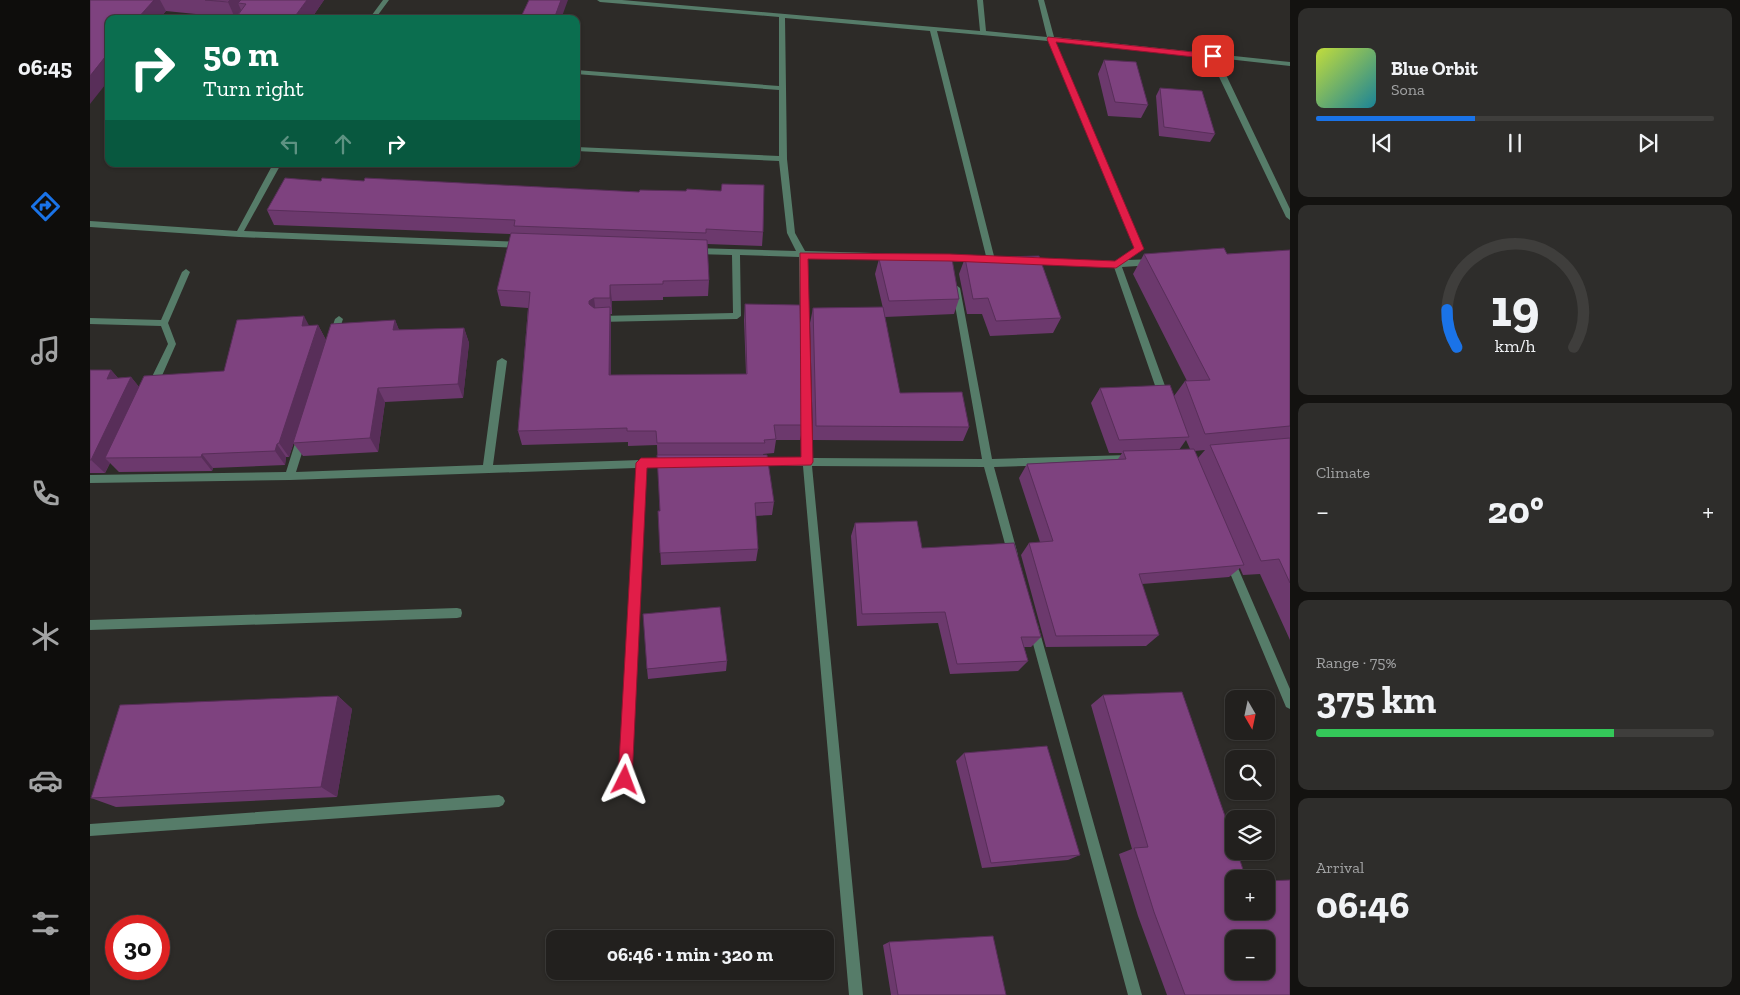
<!DOCTYPE html>
<meta charset="utf-8">
<style>
body{margin:0;font-family:"Zilla Slab",serif;background:#2e2d2b;color:#f1f3f6;height:100vh;display:flex;flex-direction:column;font-size:19px;white-space:nowrap}
*{box-sizing:border-box;margin:0}
p{font-size:16px;color:#a2a3a4}
.icon{flex:none;width:28px;height:28px;fill:none;stroke:currentColor;stroke-width:2;stroke-linecap:round;stroke-linejoin:round}
.map{position:relative;flex:1;overflow:hidden}
.panel{display:flex;flex-direction:column;gap:8px;padding:8px;background:#131210;width:450px}
.panel>*{flex:none}
.top-card{position:absolute;left:15px;top:15px;width:475px;height:152px;border-radius:10px;box-shadow:0 1px 4px #0004,0 0 0 1px #3f3e3c;background:#0b6e4f;color:#fff;overflow:hidden}
.needle{width:32px;rotate:171deg}
.controls{position:absolute;left:1135px;top:690px;display:grid;gap:10px}
.controls a{display:grid;place-items:center;width:50px;height:50px;border-radius:10px;background:#22201e;box-shadow:0 1px 4px #0004,0 0 0 1px #3f3e3c;font-size:25px}
.speed{position:absolute;left:15px;top:915px;display:flex;gap:10px;font-size:25px;font-weight:700;text-align:center}
.speed>*{display:grid;place-content:center;width:65px;height:65px;border-radius:50%;background:#22201e;box-shadow:0 1px 4px #0004,0 0 0 1px #3f3e3c;line-height:1}
.speed .limit{border:8px solid #d22;background:#fff;color:#111}
.pin{position:absolute;display:grid;place-items:center;width:42px;height:42px;color:#fff;margin:-21px;border-radius:10px;box-shadow:0 2px 8px #0006}
.me{position:absolute;width:55px;margin:-28px;rotate:3deg;stroke-linejoin:round;filter:drop-shadow(0 0 4px #0008)}
.turn{display:flex;align-items:center;gap:18px;height:105px;padding:0 15px;font-size:22px}
.turn .icon{width:65px;height:65px;stroke-width:2.5}
.turn b{display:block;font-size:35px;line-height:42px}
.lanes{display:flex;align-items:center;height:48px;padding:0 15px;background:#0003;justify-content:center;gap:25px;direction:ltr}
.lanes .off{opacity:.35}
.big{font-size:38px;font-weight:800;line-height:1.1}
.panel .widget{flex:1;display:flex;flex-direction:column;justify-content:center;gap:8px;min-width:0;padding:0 18px;border-radius:10px;background:#2e2d2b}
.panel .dial{align-items:center;gap:0}
.dial svg{height:130px;overflow:visible;fill:none;stroke:#3f3e3c;stroke-width:7;stroke-linecap:round;text-anchor:middle}
.dial text{fill:#f1f3f6;stroke:none}
.song{display:flex;align-items:center;gap:15px}
.cover{width:60px;height:60px;border-radius:8px;background:linear-gradient(135deg,hsl(70 70% 55%),hsl(190 70% 35%))}
.played{height:5px;border-radius:2px;background:linear-gradient(90deg,#1a73e8 40%,#3f3e3c 40%)}
.keys{display:flex;justify-content:space-around;direction:ltr}
.heat{display:flex;justify-content:space-between;align-items:center;font-size:28px;direction:ltr}
.charge{height:8px;border-radius:4px;background:linear-gradient(90deg,#34c759 75%,#3f3e3c 0)}
.trip{position:absolute;left:456px;top:930px;width:288px;height:50px;border-radius:10px;background:#22201e;box-shadow:0 1px 4px #0004,0 0 0 1px #3f3e3c;font-weight:800;line-height:50px;text-align:center}
main{display:flex;flex:1;min-height:0}
.tab-bar{display:flex;flex-direction:column;width:90px;justify-content:space-around;align-items:center;background:#0e0d0c;color:#a2a3a4}
.tab-bar .icon{width:35px;height:35px}
.tab-bar .on{color:#1a73e8}
.tab-bar b{font-size:22px;color:#f1f3f6}
.map>svg:first-child{display:block}
.lines{fill:none;stroke-linecap:round;stroke-linejoin:round}
.minor{fill:#567c69;fill-rule:evenodd}
.wall{fill:#6c396d;fill-rule:evenodd}
.shaded-wall{fill:#582e59}
.building{fill:#7e427f;stroke:#582e59;fill-rule:evenodd}
.route{fill:#e11d48;stroke:#92132f}
</style>
<main>
<nav class="tab-bar">
<b>06:45</b>
<svg class="icon on" aria-label="directions" viewBox="0 0 24 24"><path d="M12 3l9 9-9 9-9-9zM9 14v-3h6M13 9l2 2-2 2"/></svg>
<svg class="icon" aria-label="music" viewBox="0 0 24 24"><path d="M9 18V5l10-2v13"/><circle cx="6" cy="18" r="3"/><circle cx="16" cy="16" r="3"/></svg>
<svg class="icon" aria-label="phone" viewBox="0 0 24 24"><path d="M5 4h4l2 5-3 2q2 4 5 5l2-3 5 2v4C11 20 4 13 5 4z"/></svg>
<svg class="icon" aria-label="climate" viewBox="0 0 24 24"><path d="M12 3v18M4 7l16 10M4 17L20 7"/></svg>
<svg class="icon" aria-label="car" viewBox="0 0 24 24"><path d="M5 17H2v-5l4-1 3-4h7l3 4 3 1v5h-3M9 17h6M6 11h13"/><circle cx="7" cy="17" r="2"/><circle cx="17" cy="17" r="2"/></svg>
<svg class="icon" aria-label="filters" viewBox="0 0 24 24"><path d="M4 7h16M4 17h16"/><circle cx="9" cy="7" r="2"/><circle cx="15" cy="17" r="2"/></svg>
</nav>
<div class="map">
<svg width="1200" height="995" viewBox="0 0 1200 995">
<rect width="100%" height="100%" fill="#2d2b28"/>
<g class="lines">
<path class="minor" d="M 293,0 L 299,0 L 285,19 L 279,19 Z
M 507,0 L 532,0 L 890,31 L 887,0 L 893,0 L 896,31 L 957,37 L 948,0 L 954,0 L 964,37 L 1200,62 L 1200,66 L 1128,58 L 1200,209 L 1200,220 L 1196,217 L 1120,58 L 965,41 L 1053,249 L 1038,260 L 1063,259 L 1067,262 L 1063,265 L 1032,267 L 1079,397 L 1074,401 L 1069,397 L 1024,267 L 938,264 L 934,261 L 938,258 L 1025,261 L 1045,248 L 958,41 L 847,31 L 905,260 L 901,263 L 897,260 L 840,31 L 695,18 L 697,159 L 705,233 L 715,251 L 888,256 L 892,259 L 888,262 L 717,257 L 722,458 L 892,459 L 862,288 L 866,285 L 870,288 L 902,459 L 1039,455 L 1042,456 L 1044,459 L 1042,462 L 1039,463 L 904,467 L 928,555 L 927,558 L 923,560 L 919,558 L 918,555 L 894,467 L 722,466 L 773,995 L 759,995 L 713,466 L 664,466 L 661,465 L 659,462 L 661,459 L 664,458 L 712,458 L 709,257 L 650,255 L 651,316 L 647,319 L 509,322 L 505,319 L 509,316 L 643,313 L 642,255 L 605,254 L 601,251 L 605,248 L 706,251 L 697,233 L 689,161 L 486,151 L 486,147 L 689,156 L 689,90 L 486,74 L 486,70 L 689,86 L 689,17 L 510,2 Z
M 183,164 L 191,164 L 154,231 L 431,242 L 435,245 L 431,248 L 149,237 L 0,227 L 0,221 L 147,231 Z
M 96,269 L 100,272 L 78,323 L 86,344 L 67,387 L 62,391 L 57,387 L 78,344 L 71,326 L 0,324 L 0,318 L 71,320 L 92,272 Z
M 249,316 L 253,319 L 247,337 L 246,339 L 240,339 L 239,337 L 245,319 Z
M 412,358 L 417,361 L 403,465 L 580,459 L 583,460 L 585,463 L 583,466 L 580,467 L 556,468 L 541,779 L 539,783 L 535,785 L 531,783 L 529,779 L 546,468 L 200,480 L 0,483 L 0,475 L 196,472 L 207,437 L 212,433 L 217,437 L 206,472 L 393,465 L 407,361 Z
M 1140,556 L 1144,558 L 1145,561 L 1200,689 L 1200,709 L 1196,707 L 1135,561 L 1136,558 Z
M 367,608 L 371,609 L 372,613 L 371,617 L 367,618 L 0,630 L 0,620 Z
M 944,624 L 948,625 L 949,629 L 1052,995 L 1038,995 L 939,629 L 940,625 Z
M 409,795 L 413,797 L 415,801 L 413,805 L 409,807 L 0,836 L 0,824 Z"/>
</g>
<path class="wall" d="M 0,0 L 234,0 L 221,19 L 145,18 L 76,11 L 69,19 L 19,19 Z
M 1014,60 L 1058,105 L 1051,118 L 1018,116 L 1008,74 Z
M 1070,88 L 1125,134 L 1120,142 L 1069,136 L 1066,96 Z
M 231,181 L 274,181 L 549,192 L 631,191 L 673,232 L 672,246 L 617,244 L 619,280 L 618,296 L 573,297 L 573,300 L 522,301 L 522,314 L 520,314 L 521,323 L 521,375 L 656,374 L 654,320 L 655,304 L 713,425 L 710,440 L 686,440 L 684,453 L 673,454 L 684,502 L 682,515 L 665,516 L 668,549 L 666,561 L 571,565 L 568,511 L 570,511 L 567,445 L 538,446 L 538,442 L 432,445 L 428,431 L 438,308 L 411,306 L 407,290 L 421,234 L 184,225 L 177,210 Z
M 1200,250 L 1200,640 L 1170,574 L 1153,575 L 1150,568 L 1139,577 L 1052,584 L 1069,635 L 1056,646 L 956,647 L 931,555 L 939,543 L 950,542 L 929,478 L 937,464 L 1028,459 L 1032,453 L 1019,453 L 1001,403 L 1010,388 L 1084,396 L 1095,381 L 1097,381 L 1043,274 L 1054,254 L 1137,254 ZM 1096,440 L 1100,449 L 1089,450 ZM 1115,450 L 1108,458 L 1104,451 Z
M 875,258 L 971,318 L 963,333 L 900,336 L 892,314 L 877,314 L 869,274 Z
M 789,259 L 849,259 L 869,299 L 864,314 L 795,317 L 785,274 Z
M 723,308 L 810,393 L 879,427 L 873,441 L 723,440 L 720,323 Z
M 305,320 L 309,330 L 374,328 L 379,343 L 373,398 L 295,402 L 288,452 L 213,456 L 203,443 L 208,430 L 199,457 L 196,457 L 195,465 L 123,468 L 122,471 L 29,472 L 20,463 L 15,473 L 0,473 L 0,370 L 21,370 L 28,378 L 41,377 L 49,387 L 134,371 L 219,326 L 228,325 L 236,340 Z
M 765,523 L 832,548 L 951,637 L 941,647 L 934,647 L 938,661 L 928,671 L 860,674 L 848,623 L 767,626 L 761,536 Z
M 637,661 L 636,671 L 558,679 L 557,669 Z
M 1013,695 L 1144,911 L 1200,995 L 1077,995 L 1048,916 L 1029,854 L 1042,849 L 1001,705 Z
M 248,696 L 262,709 L 247,797 L 26,807 L 1,798 Z
M 874,753 L 990,855 L 978,860 L 892,868 L 866,761 Z
M 799,942 L 916,995 L 801,995 L 793,945 Z"/>
<path class="shaded-wall" d="M 64,0 L 70,0 L 76,11 L 69,19 L 47,19 Z
M 140,0 L 159,0 L 148,3 L 151,10 L 145,18 L 138,2 Z
M 217,0 L 234,0 L 221,19 L 203,19 Z
M 471,0 L 478,0 L 471,19 L 464,19 Z
M 19,52 L 19,80 L 0,104 L 0,76 Z
M 520,285 L 522,301 L 522,314 L 520,298 Z
M 504,298 L 506,314 L 499,304 L 499,301 Z
M 520,307 L 521,323 L 521,390 L 519,375 Z
M 214,316 L 222,331 L 212,326 Z
M 305,320 L 311,335 L 303,330 Z
M 228,325 L 236,340 L 199,457 L 189,443 Z
M 374,328 L 379,343 L 373,398 L 368,384 Z
M 21,370 L 33,384 L 17,379 Z
M 41,377 L 53,392 L 15,458 L 20,463 L 15,473 L 1,460 Z
M 288,388 L 295,402 L 288,452 L 280,438 Z
M 187,444 L 196,457 L 195,465 L 185,451 Z
M 112,454 L 123,468 L 122,471 L 111,457 Z
M 248,696 L 262,709 L 247,797 L 231,787 Z"/>
<path class="building" d="M 0,0 L 64,0 L 47,19 L 19,19 L 19,52 L 0,76 Z
M 115,0 L 140,0 L 138,2 Z
M 151,0 L 217,0 L 203,19 L 145,19 L 156,4 L 148,3 Z
M 439,0 L 471,0 L 464,19 L 430,19 Z
M 1014,60 L 1046,62 L 1058,105 L 1025,102 Z
M 1070,88 L 1112,91 L 1125,134 L 1074,127 Z
M 195,178 L 231,181 L 232,178 L 274,181 L 275,178 L 549,192 L 550,190 L 596,191 L 597,189 L 631,191 L 632,184 L 674,185 L 673,232 L 616,229 L 616,233 L 424,226 L 425,220 L 177,210 Z
M 421,233 L 617,240 L 619,280 L 573,281 L 573,284 L 520,285 L 520,298 L 504,298 L 499,301 L 499,304 L 504,308 L 520,307 L 519,375 L 657,374 L 655,304 L 710,305 L 713,425 L 684,425 L 686,439 L 674,440 L 675,443 L 567,443 L 566,431 L 537,431 L 537,428 L 428,431 L 440,292 L 407,290 Z
M 1134,248 L 1137,254 L 1200,250 L 1200,426 L 1115,434 L 1095,381 L 1120,380 L 1054,254 Z
M 949,256 L 971,318 L 906,321 L 898,298 L 883,299 L 875,258 Z
M 848,257 L 849,259 L 862,259 L 869,299 L 799,301 L 789,259 Z
M 793,307 L 810,393 L 872,392 L 879,427 L 726,426 L 723,308 Z
M 214,316 L 212,326 L 228,325 L 189,443 L 187,444 L 185,451 L 112,454 L 111,457 L 15,458 L 54,376 L 134,371 L 147,320 Z
M 305,320 L 303,330 L 374,328 L 368,384 L 288,388 L 280,438 L 203,443 L 241,324 Z
M 0,370 L 21,370 L 17,379 L 41,377 L 1,460 L 0,460 Z
M 1080,385 L 1099,437 L 1029,440 L 1010,388 Z
M 1200,438 L 1200,583 L 1189,559 L 1171,561 L 1120,445 Z
M 1104,449 L 1154,565 L 1049,574 L 1069,635 L 966,636 L 939,543 L 963,541 L 937,464 L 1036,459 L 1033,451 Z
M 567,455 L 677,455 L 684,502 L 665,503 L 668,549 L 570,553 L 568,511 L 570,511 Z
M 827,521 L 832,548 L 924,543 L 951,637 L 931,637 L 938,661 L 867,664 L 855,612 L 772,614 L 765,523 Z
M 630,607 L 637,661 L 557,669 L 553,614 Z
M 1092,692 L 1144,842 L 1144,851 L 1147,851 L 1156,879 L 1144,879 L 1144,911 L 1176,911 L 1176,881 L 1200,880 L 1200,995 L 1095,995 L 1064,912 L 1044,848 L 1058,847 L 1013,695 ZM 1144,939 L 1176,939 L 1176,971 L 1144,971 Z
M 248,696 L 231,787 L 1,798 L 30,705 Z
M 957,746 L 990,855 L 901,863 L 874,753 Z
M 903,936 L 916,995 L 808,995 L 799,942 Z"/>
<path class="route" d="M 958,37 L 1123,54 L 1127,56 L 1123,59 L 966,42 L 1054,249 L 1026,268 L 860,261 L 718,259 L 723,462 L 721,465 L 557,468 L 542,780 L 540,784 L 535,786 L 530,784 L 528,780 L 546,463 L 551,458 L 711,457 L 710,253 L 860,254 L 1025,261 L 1044,248 L 957,39 Z"/>
</svg>
<div class="controls">
<a><svg class="needle" viewBox="-14 -14 28 28"><path d="M0-13l5 13h-10z" fill="#e53935"/><path d="M0 13l5-13h-10z" fill="#a2a3a4"/></svg></a>
<a><svg class="icon" aria-label="search" viewBox="0 0 24 24"><circle cx="10" cy="10" r="6"/><path d="M15 15l6 6"/></svg></a>
<a><svg class="icon" aria-label="layers" viewBox="0 0 24 24"><path d="M12 4l9 5-9 5-9-5zM3 14l9 5 9-5"/></svg></a>
<a>+</a>
<a>−</a>
</div>
<div class="speed"><div class="limit">30</div></div>
<div class="pin" style="left:1123px;top:56px;background:#d93025"><svg class="icon" aria-label="arrive" viewBox="0 0 24 24"><path d="M6 21V4h12l-3 4 3 4H6"/></svg></div>
<svg class="me" style="left:535px;top:780px" viewBox="-20 -20 40 40"><path d="M0-17L14 15 0 8-14 15z" fill="#e11d48" stroke="#fff" stroke-width="4"/></svg>
<div class="trip">06:46 · 1 min · 320 m</div>
<div class="top-card">
<div class="turn"><svg class="icon" aria-label="right" viewBox="0 0 24 24"><path d="M7 20v-9h11M14 6l5 5-5 5"/></svg><div><b>50 m</b>Turn right</div></div>
<div class="lanes"><svg class="icon off" aria-label="left" viewBox="0 0 24 24"><path d="M17 20v-9H6M10 6l-5 5 5 5"/></svg><svg class="icon off" aria-label="ahead" viewBox="0 0 24 24"><path d="M12 20V5M6 11l6-6 6 6"/></svg><svg class="icon" aria-label="right" viewBox="0 0 24 24"><path d="M7 20v-9h11M14 6l5 5-5 5"/></svg></div>
</div>
</div>
<section class="panel">
<div class="widget">
<div class="song"><i class="cover"></i><div><b>Blue Orbit</b><p>Sona</p></div></div>
<div class="played"></div>
<div class="keys"><svg class="icon" aria-label="previous" viewBox="0 0 24 24"><path d="M18 5L8 12l10 7zM5 5v14"/></svg><svg class="icon" aria-label="pause" viewBox="0 0 24 24"><path d="M8 5v14M16 5v14"/></svg><svg class="icon" aria-label="next" viewBox="0 0 24 24"><path d="M6 5l10 7-10 7zM19 5v14"/></svg></div>
</div>
<div class="widget dial"><svg viewBox="0 0 100 80">
<path d="M14 69A42 42 0 1 1 86 69"/>
<path d="M14 69A42 42 0 0 1 8 46" stroke="#1a73e8"/>
<text x="50" y="56" font-size="32" font-weight="700">19</text>
<text x="50" y="72" font-size="11">km/h</text>
</svg></div>
<div class="widget"><p>Climate</p>
<div class="heat"><a>−</a><b class="big">20°</b><a>+</a></div>
</div>
<div class="widget"><p>Range · 75%</p><b class="big">375 km</b><div class="charge"></div></div>
<div class="widget"><p>Arrival</p><b class="big">06:46</b></div>
</section>
</main>
